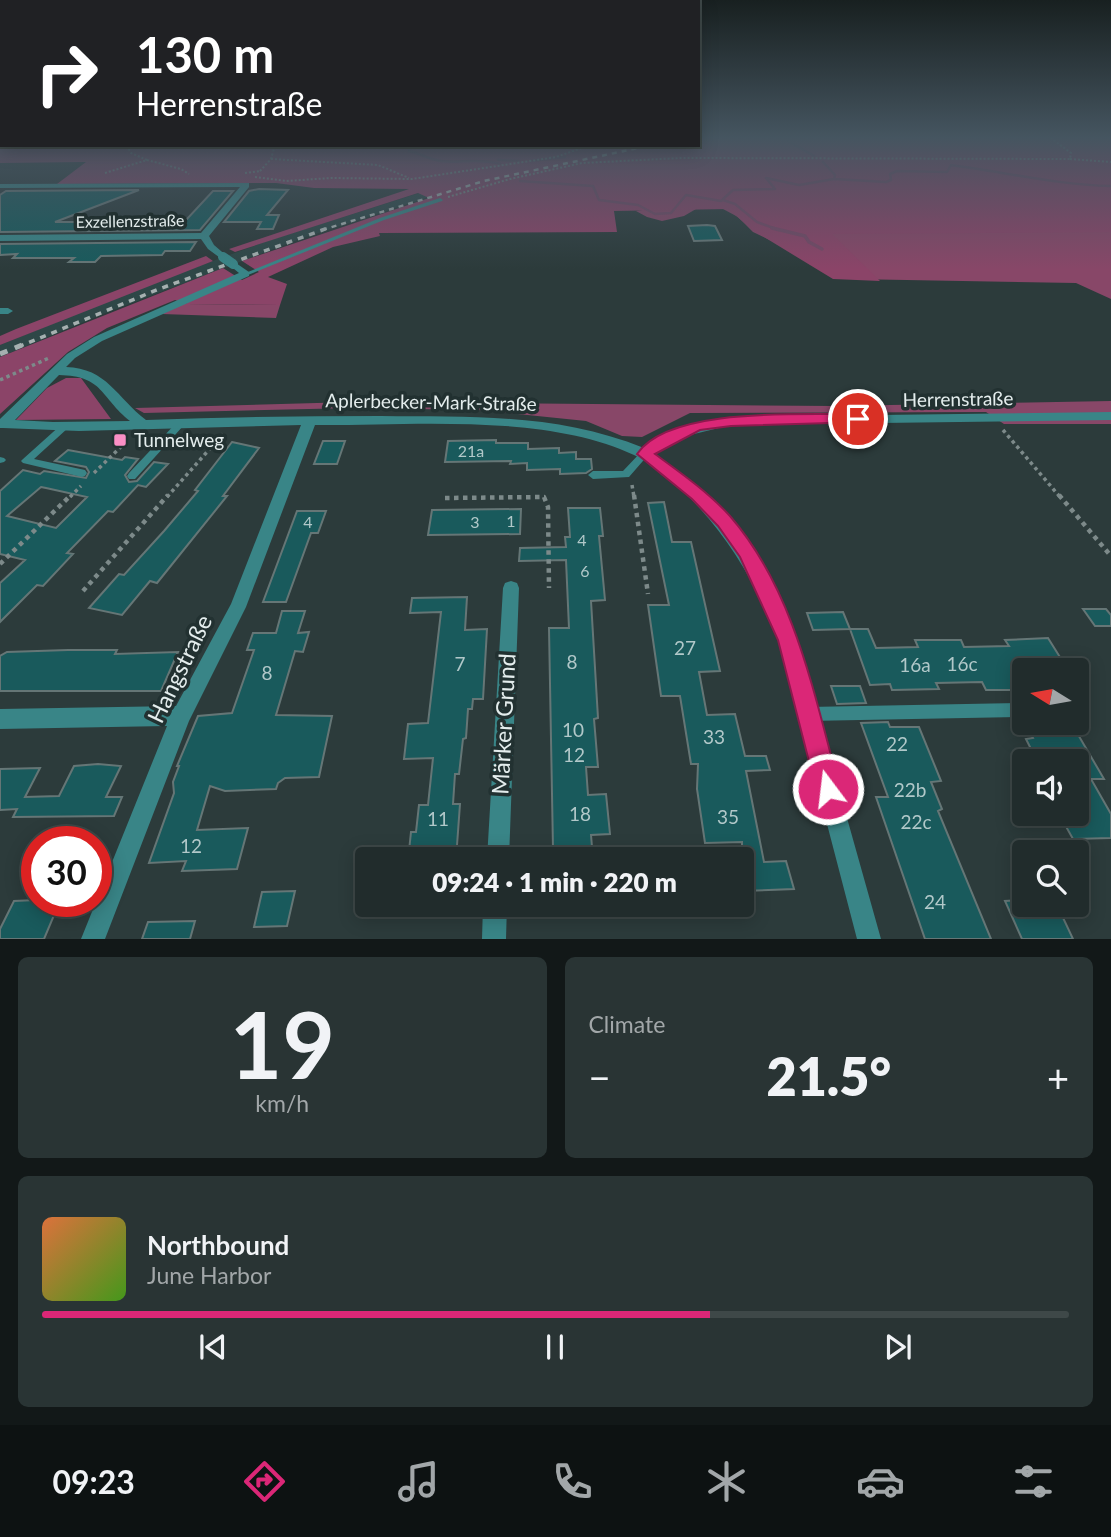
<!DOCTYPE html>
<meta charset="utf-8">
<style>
body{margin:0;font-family:Lato,sans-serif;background:#293434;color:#f1f3f6;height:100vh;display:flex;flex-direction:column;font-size:26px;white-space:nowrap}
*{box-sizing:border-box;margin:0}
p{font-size:23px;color:#a2a7a9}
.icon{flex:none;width:38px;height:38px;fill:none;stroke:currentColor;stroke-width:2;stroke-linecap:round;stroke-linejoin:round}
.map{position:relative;height:939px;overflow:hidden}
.panel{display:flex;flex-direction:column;gap:18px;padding:18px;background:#121818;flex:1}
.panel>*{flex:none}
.hud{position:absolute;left:0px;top:0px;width:700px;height:147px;box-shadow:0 4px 18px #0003,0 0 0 2px #3e4848;background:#202124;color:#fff;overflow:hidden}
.needle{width:46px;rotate:281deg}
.tools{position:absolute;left:1012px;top:658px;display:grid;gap:14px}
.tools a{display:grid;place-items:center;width:77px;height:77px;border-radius:7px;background:#212c2c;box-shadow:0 4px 18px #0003,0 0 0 2px #3e4848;font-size:35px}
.speed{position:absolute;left:21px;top:826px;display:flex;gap:14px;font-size:35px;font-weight:700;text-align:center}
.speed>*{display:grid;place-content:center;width:91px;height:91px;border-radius:50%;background:#212c2c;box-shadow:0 4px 18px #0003,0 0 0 2px #3e4848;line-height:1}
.speed .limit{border:10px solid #d22;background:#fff;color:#111}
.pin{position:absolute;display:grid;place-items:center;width:60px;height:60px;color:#fff;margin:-30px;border:4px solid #fff;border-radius:50%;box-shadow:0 2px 7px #0007}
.me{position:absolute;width:77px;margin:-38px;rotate:345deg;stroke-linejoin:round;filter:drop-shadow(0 0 5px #0008)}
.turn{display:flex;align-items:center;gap:24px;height:147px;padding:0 21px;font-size:32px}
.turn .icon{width:91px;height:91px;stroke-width:2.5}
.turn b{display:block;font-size:49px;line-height:60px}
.big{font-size:52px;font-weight:800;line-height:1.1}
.panel .tile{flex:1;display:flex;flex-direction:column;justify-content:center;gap:10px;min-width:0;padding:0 24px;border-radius:10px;background:#293434}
.panel .dial{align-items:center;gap:0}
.dial b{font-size:91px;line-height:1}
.song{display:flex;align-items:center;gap:21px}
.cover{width:84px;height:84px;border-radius:10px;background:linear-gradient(135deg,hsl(20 70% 55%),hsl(100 70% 35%))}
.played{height:7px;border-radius:4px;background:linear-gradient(90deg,#db2777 65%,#3e4848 65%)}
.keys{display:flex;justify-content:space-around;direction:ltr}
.heat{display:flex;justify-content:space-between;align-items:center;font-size:38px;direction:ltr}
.panel .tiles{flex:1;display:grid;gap:18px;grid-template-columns:1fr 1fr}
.tile:last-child{grid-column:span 2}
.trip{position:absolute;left:355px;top:847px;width:399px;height:70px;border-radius:7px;background:#212c2c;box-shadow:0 4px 18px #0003,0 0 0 2px #3e4848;font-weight:800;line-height:70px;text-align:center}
.tab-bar{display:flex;height:112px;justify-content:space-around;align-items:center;background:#0d1212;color:#a2a7a9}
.tab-bar .icon{width:49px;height:49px}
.tab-bar .active{color:#db2777}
.tab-bar b{font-size:32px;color:#f1f3f6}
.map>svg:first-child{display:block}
.built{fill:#2e4747}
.green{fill:#884768}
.forest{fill:#8b4468}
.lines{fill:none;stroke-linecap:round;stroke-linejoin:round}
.stream-far1{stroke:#754966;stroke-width:2.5}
.stream{stroke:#754966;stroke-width:3.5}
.building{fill:#195a5c;stroke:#657676;stroke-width:2;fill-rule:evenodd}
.path-far2{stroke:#7d8a8a;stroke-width:2;stroke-dasharray:2 2;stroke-linecap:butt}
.path-far1{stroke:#7d8a8a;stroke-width:3.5;stroke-dasharray:3.5 3.5;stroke-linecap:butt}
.path{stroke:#7d8a8a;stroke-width:4.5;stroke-dasharray:4.5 4.5;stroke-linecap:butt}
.service{fill:#398587;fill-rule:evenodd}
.minor{fill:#398587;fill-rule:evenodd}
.rail-far2{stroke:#a5b0b0;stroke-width:2.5;stroke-dasharray:5 5;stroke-linecap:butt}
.rail-far1{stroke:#a5b0b0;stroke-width:3.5;stroke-dasharray:6 6;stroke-linecap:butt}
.rail{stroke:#a5b0b0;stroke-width:5;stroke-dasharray:8 8;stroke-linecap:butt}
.minor-bridge{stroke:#398587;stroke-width:10}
.route{fill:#db2777;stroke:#8e194d;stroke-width:2}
.poi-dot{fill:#fb8fc5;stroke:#223131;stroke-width:2.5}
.labels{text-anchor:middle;stroke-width:7;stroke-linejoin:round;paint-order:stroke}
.far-street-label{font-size:16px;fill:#e4eded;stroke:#223131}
.number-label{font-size:16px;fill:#b1c8c9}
.street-label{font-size:19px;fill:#e4eded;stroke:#223131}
.poi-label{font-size:19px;fill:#e4eded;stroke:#223131;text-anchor:start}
.near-number-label{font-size:19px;fill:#b1c8c9}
.near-street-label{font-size:23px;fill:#e4eded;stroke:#223131}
</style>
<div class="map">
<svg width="1111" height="939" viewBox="0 0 1111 939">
<rect width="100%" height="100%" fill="#2c3b3b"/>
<path class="built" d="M 500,179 L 426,198 L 300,239 L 103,314 L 0,357 L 0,345 L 150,284 L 270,240 L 426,191 Z"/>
<path class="green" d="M 1111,138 L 1111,299 L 1076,283 L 850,279 L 753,232 L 738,217 L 723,209 L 696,209 L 684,216 L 662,221 L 647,217 L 636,211 Z
M 185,303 L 187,304 L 280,305 L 276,318 L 162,314 Z
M 1111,401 L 1111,424 L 1004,424 L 986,412 L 690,413 L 642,437 L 622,436 L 586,421 L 478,410 L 353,408 L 144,413 L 135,408 L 353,402 L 834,406 Z"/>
<path class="forest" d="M 0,138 L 2,145 L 698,145 L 698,138 L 1111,138 L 1111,232 L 832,234 L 880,281 L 833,279 L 754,231 L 728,209 L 614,211 L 617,232 L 379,233 L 380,236 L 333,247 L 268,277 L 287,284 L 280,305 L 187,304 L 175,300 L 107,328 L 68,352 L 0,414 L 0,357 L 223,268 L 242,280 L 259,272 L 242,261 L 429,198 L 418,193 L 235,252 L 229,249 L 409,189 L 314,188 L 276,183 L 57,184 L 86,162 L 0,163 Z
M 206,256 L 213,261 L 0,345 L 0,336 L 16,329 Z
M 66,378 L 81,378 L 111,419 L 16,420 L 47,388 Z"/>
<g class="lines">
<path class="stream-far1" d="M 783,138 L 814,156
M 412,145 L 409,151 C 419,153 427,158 436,160 C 455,165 476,157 500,164
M 498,160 L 519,161
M 531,161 L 565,157
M 823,162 L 835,175 L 834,179
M 520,181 L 593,186 L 599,200 L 638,205 L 655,214 L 671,213 L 686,195 L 721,201 L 733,190 L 775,189 L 766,178 L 799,185 L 834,179 L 886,182 L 891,180 L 890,174 L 897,171 L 947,172 L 951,165 C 1004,172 1058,185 1111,186
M 723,200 L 735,204 L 757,222 L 779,230"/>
<path class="stream" d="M 772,228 L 805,236 L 809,242 L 822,249"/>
</g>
<path class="building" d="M 259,189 L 288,190 L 267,215 L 279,215 L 273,229 L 257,229 L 261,222 L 224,222 L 249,191 Z
M 139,190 L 55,222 L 137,222 L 142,218 L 187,219 L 213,191 L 233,191 L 200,230 L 0,232 L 0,195 L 6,191 Z
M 707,225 L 715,226 L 722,240 L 694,241 L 688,226 Z
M 196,242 L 190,251 L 165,251 L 162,255 L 101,256 L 95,262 L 69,262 L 74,258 L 13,258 L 17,254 L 0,255 L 0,244 Z
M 496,440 L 496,443 L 528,443 L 528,449 L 559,448 L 559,453 L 576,452 L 576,459 L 591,459 L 592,469 L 586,473 L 560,474 L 560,469 L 527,470 L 527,463 L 510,464 L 511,461 L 445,462 L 448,441 Z
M 323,441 L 345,441 L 337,464 L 314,464 Z
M 232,442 L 259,448 L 223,496 L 227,496 L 157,583 L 150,581 L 122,615 L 89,608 L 119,574 L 124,575 L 164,531 L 198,491 L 195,490 Z
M 68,450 L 122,460 L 125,457 L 138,459 L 125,475 L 129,482 L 137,481 L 154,462 L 168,464 L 146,487 L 138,485 L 113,512 L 108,511 L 67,553 L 73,554 L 43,586 L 37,585 L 0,622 L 0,583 L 25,560 L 0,554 L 0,491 L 23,470 L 40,474 L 44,471 L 86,478 L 89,472 L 86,467 L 55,461 ZM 41,487 L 46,488 L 87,497 L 56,528 L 7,516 Z
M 664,502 L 672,542 L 691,542 L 720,671 L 699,672 L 707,715 L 735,714 L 745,756 L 766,756 L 770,770 L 746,771 L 764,862 L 786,861 L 794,889 L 742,891 L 742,842 L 705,843 L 697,789 L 698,764 L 691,764 L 680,696 L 661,696 L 648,605 L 669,605 L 648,503 Z
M 568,508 L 600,508 L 603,536 L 599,536 L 605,600 L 591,601 L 598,718 L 594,719 L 598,767 L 586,767 L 588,795 L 606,794 L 610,834 L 591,835 L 593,859 L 565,859 L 565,848 L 553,849 L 549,628 L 569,628 L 566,560 L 519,561 L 520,548 L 566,547 L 565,537 L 570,537 Z
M 521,509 L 520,534 L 428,535 L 432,510 Z
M 297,511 L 326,511 L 318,533 L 311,533 L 286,602 L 263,602 Z
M 467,597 L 465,630 L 487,629 L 483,699 L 473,699 L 472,709 L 468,709 L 466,738 L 463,739 L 459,774 L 455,774 L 453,804 L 460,804 L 456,859 L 438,859 L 439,850 L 409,851 L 411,832 L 416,832 L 419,805 L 428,805 L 433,758 L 404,759 L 408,724 L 428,723 L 441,612 L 410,613 L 412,598 Z
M 1083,609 L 1106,609 L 1111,615 L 1111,626 L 1095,626 Z
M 282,611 L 305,611 L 298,633 L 309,632 L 303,652 L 295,651 L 276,715 L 332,716 L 319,777 L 285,778 L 278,783 L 276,789 L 225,791 L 210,786 L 197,830 L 248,828 L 237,869 L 182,871 L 186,861 L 149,863 L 174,793 L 173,782 L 179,766 L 177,766 L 198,716 L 232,713 L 254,650 L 247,650 L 253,633 L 276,633 Z
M 843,612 L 850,629 L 813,630 L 807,613 Z
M 850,629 L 868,629 L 876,648 L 918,647 L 915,640 L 961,640 L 964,647 L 1009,646 L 1005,640 L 1048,638 L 1068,670 L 1024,670 L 1024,690 L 986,690 L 982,682 L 936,683 L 939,689 L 892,690 L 890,684 L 870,685 Z
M 68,650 L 117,650 L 115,654 L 178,652 L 161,691 L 0,691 L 0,656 L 7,652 Z
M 831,686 L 860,686 L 866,703 L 837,704 Z
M 888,722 L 890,727 L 919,727 L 941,781 L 931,782 L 942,809 L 938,811 L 991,939 L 925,939 L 876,797 L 888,797 L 861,723 Z
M 1027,726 L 1073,726 L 1104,779 L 1091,779 L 1111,814 L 1111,838 L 1073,839 L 1059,814 L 1076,814 L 1076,761 L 1037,761 L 1026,739 L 1033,738 Z
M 98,764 L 121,766 L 106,797 L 122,797 L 114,816 L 13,817 L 17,809 L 0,810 L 0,769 L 40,768 L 25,797 L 59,796 L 74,766 Z
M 295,891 L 287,926 L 254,927 L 262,892 Z
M 37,900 L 60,901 L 44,939 L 0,939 L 0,929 L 14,901 Z
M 1020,900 L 1024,909 L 1058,907 L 1073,939 L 1022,939 L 1005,901 Z
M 195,921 L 190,939 L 142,939 L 148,922 Z"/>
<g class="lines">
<path class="path-far2" d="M 0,147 L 162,145
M 271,159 L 378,165 L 409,178
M 1070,159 L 1111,162
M 147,160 L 181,169 L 189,174
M 260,171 L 271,159 L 275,145
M 105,173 L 147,160 L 131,153 L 128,148
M 245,173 L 260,171
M 255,177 L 286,181 L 331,178 L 412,179 L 556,157 L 590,145
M 448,197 L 510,179 L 582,163 L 680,158 L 1070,159 L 1071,153 L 1051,138"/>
<path class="path-far1" d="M 0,380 L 49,358
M 1003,430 L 1060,497
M 94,473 L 129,439
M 632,485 L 634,497
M 70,497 L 81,486
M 167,497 L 223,434"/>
<path class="path" d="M 634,495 L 648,594
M 1059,495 L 1111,556
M 445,498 L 544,497 L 548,507 L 549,588
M 0,564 L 71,495
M 83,591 L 168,495"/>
<path class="service" d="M 440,198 L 443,200 L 442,201 L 384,220 L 248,275 L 243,274 L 380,218 Z
M 181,420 L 184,421 L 185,423 L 184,425 L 135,479 L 129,479 L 127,476 L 129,473 L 178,421 Z
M 65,423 L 69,426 L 68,428 L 34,459 L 85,470 L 87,473 L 85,476 L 82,477 L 23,463 L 21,461 L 23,459 L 62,424 Z
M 644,451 L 649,454 L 629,477 L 593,479 L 588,475 L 593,471 L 623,471 L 641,452 Z
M 0,457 L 4,458 L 6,460 L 4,462 L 0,463 Z
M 1024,703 L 1024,717 L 808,721 L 803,719 L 801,714 L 803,709 L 808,707 Z"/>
<path class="minor" d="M 249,183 L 249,187 L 209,236 L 214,245 L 228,257 L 223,260 L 208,249 L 201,239 L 0,241 L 0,235 L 201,233 L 240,187 L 0,188 L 0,184 Z
M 233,261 L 249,272 L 249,276 L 102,341 L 75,358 L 66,367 C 107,368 117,398 146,420 C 224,417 302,416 381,416 C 472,417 557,413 644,448 L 681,428 L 731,417 L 1111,412 L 1111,420 L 731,425 L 690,435 L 654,454 C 726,503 763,561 797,640 L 881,939 L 857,939 L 779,640 C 754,579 723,526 673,482 C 662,472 648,461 634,455 C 547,414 418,425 323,425 L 315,425 L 246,607 L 189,721 L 105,939 L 81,939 L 167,726 L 0,729 L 0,709 L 176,706 L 231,604 L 301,425 L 79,431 L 3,428 L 0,428 L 0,419 L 67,354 L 94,337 L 239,273 L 228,264 ZM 59,375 C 104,376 100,397 130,421 L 53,422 L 15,420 Z
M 0,308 L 8,308 L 13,311 L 8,314 L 0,314 Z
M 511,581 L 517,583 L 519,588 L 509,859 L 487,859 L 503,588 L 505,583 Z
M 483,905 L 507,905 L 506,939 L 482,939 Z"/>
<path class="rail-far2" d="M 322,230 L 484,181 L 652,145"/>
<path class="rail-far1" d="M 18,347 L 159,289 L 328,228"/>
<path class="rail" d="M 0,354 L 22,345"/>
<path class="minor-bridge" d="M 223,257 L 233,264"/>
</g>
<linearGradient id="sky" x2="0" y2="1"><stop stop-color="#182020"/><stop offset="0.51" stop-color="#455560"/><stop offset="1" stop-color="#455560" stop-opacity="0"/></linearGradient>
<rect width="1111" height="269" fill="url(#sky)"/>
<path class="route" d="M 858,414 L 864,415 L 866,419 L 864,422 L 731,426 L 700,430 L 655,454 C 681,473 708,492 730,516 C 795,591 814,695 840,789 L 837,797 L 828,800 L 820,797 L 816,789 L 778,640 L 740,557 L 718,526 L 692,499 L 637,454 C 669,406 805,415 858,414 Z"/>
<rect class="poi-dot" x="113" y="433" width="14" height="14" rx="3.5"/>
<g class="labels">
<g class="far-street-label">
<text transform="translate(130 221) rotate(-1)" y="6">Exzellenzstraße</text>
</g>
<g class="number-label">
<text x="471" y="457">21a</text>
<text x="511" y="527">1</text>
<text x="308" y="528">4</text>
<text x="475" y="528">3</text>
<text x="582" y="546">4</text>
<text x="585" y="577">6</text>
</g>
<g class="street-label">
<text transform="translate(958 399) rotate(-1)" y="7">Herrenstraße</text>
<text transform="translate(431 402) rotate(1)" y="7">Aplerbecker-Mark-Straße</text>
</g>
<g class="poi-label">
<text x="134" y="447">Tunnelweg</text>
</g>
<g class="near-number-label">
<text x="685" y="655">27</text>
<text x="572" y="669">8</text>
<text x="460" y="671">7</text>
<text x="962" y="671">16c</text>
<text x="915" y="672">16a</text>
<text x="267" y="680">8</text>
<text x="573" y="737">10</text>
<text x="714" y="744">33</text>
<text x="897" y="751">22</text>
<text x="574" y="762">12</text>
<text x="910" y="797">22b</text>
<text x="580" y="821">18</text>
<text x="728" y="824">35</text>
<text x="438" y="826">11</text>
<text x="916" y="829">22c</text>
<text x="191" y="853">12</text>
<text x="935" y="909">24</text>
</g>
<g class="near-street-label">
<text transform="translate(180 669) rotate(-64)" y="8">Hangstraße</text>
<text transform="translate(504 724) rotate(-87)" y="8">Märker Grund</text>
</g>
</g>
</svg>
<div class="tools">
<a><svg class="needle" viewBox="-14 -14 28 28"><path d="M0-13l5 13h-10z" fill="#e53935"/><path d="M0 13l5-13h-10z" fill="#a2a7a9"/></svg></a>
<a><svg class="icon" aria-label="sound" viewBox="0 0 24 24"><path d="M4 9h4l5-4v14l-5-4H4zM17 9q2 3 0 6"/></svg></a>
<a><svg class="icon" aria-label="search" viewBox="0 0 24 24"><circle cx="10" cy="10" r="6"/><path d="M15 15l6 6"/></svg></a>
</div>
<div class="speed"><div class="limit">30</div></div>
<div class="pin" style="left:858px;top:419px;background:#d93025"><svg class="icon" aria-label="arrive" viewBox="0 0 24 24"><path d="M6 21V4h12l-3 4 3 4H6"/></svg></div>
<svg class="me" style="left:828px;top:789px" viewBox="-20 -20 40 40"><circle r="17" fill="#db2777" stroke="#fff" stroke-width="3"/><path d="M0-11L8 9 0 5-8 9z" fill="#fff"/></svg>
<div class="trip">09:24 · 1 min · 220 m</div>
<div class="hud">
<div class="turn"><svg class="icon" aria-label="right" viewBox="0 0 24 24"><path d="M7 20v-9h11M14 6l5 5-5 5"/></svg><div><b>130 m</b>Herrenstraße</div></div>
</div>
</div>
<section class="panel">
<div class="tiles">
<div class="tile dial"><b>19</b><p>km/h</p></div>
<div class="tile"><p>Climate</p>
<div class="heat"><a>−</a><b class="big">21.5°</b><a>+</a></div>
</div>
<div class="tile">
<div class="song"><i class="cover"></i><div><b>Northbound</b><p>June Harbor</p></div></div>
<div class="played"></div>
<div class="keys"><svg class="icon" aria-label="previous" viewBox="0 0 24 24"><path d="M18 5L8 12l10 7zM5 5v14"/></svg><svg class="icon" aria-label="pause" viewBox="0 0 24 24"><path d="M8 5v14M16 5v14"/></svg><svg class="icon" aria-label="next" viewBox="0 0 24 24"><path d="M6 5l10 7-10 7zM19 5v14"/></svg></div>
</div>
</div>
</section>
<nav class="tab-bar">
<b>09:23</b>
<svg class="icon active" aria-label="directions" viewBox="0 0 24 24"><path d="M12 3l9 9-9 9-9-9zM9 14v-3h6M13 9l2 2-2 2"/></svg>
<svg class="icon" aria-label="music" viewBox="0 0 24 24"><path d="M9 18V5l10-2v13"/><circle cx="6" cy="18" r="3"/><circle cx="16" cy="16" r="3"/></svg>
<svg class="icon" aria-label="phone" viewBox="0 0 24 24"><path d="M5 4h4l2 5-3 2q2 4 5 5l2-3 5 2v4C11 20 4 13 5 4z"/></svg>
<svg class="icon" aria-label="climate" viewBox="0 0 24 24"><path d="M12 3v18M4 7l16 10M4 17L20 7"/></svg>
<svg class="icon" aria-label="car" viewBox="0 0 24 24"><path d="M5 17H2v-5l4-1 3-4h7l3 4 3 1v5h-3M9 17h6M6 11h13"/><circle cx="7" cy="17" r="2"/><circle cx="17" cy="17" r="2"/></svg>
<svg class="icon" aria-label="filters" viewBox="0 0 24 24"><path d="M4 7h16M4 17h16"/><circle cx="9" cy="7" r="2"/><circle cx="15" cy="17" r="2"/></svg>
</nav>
